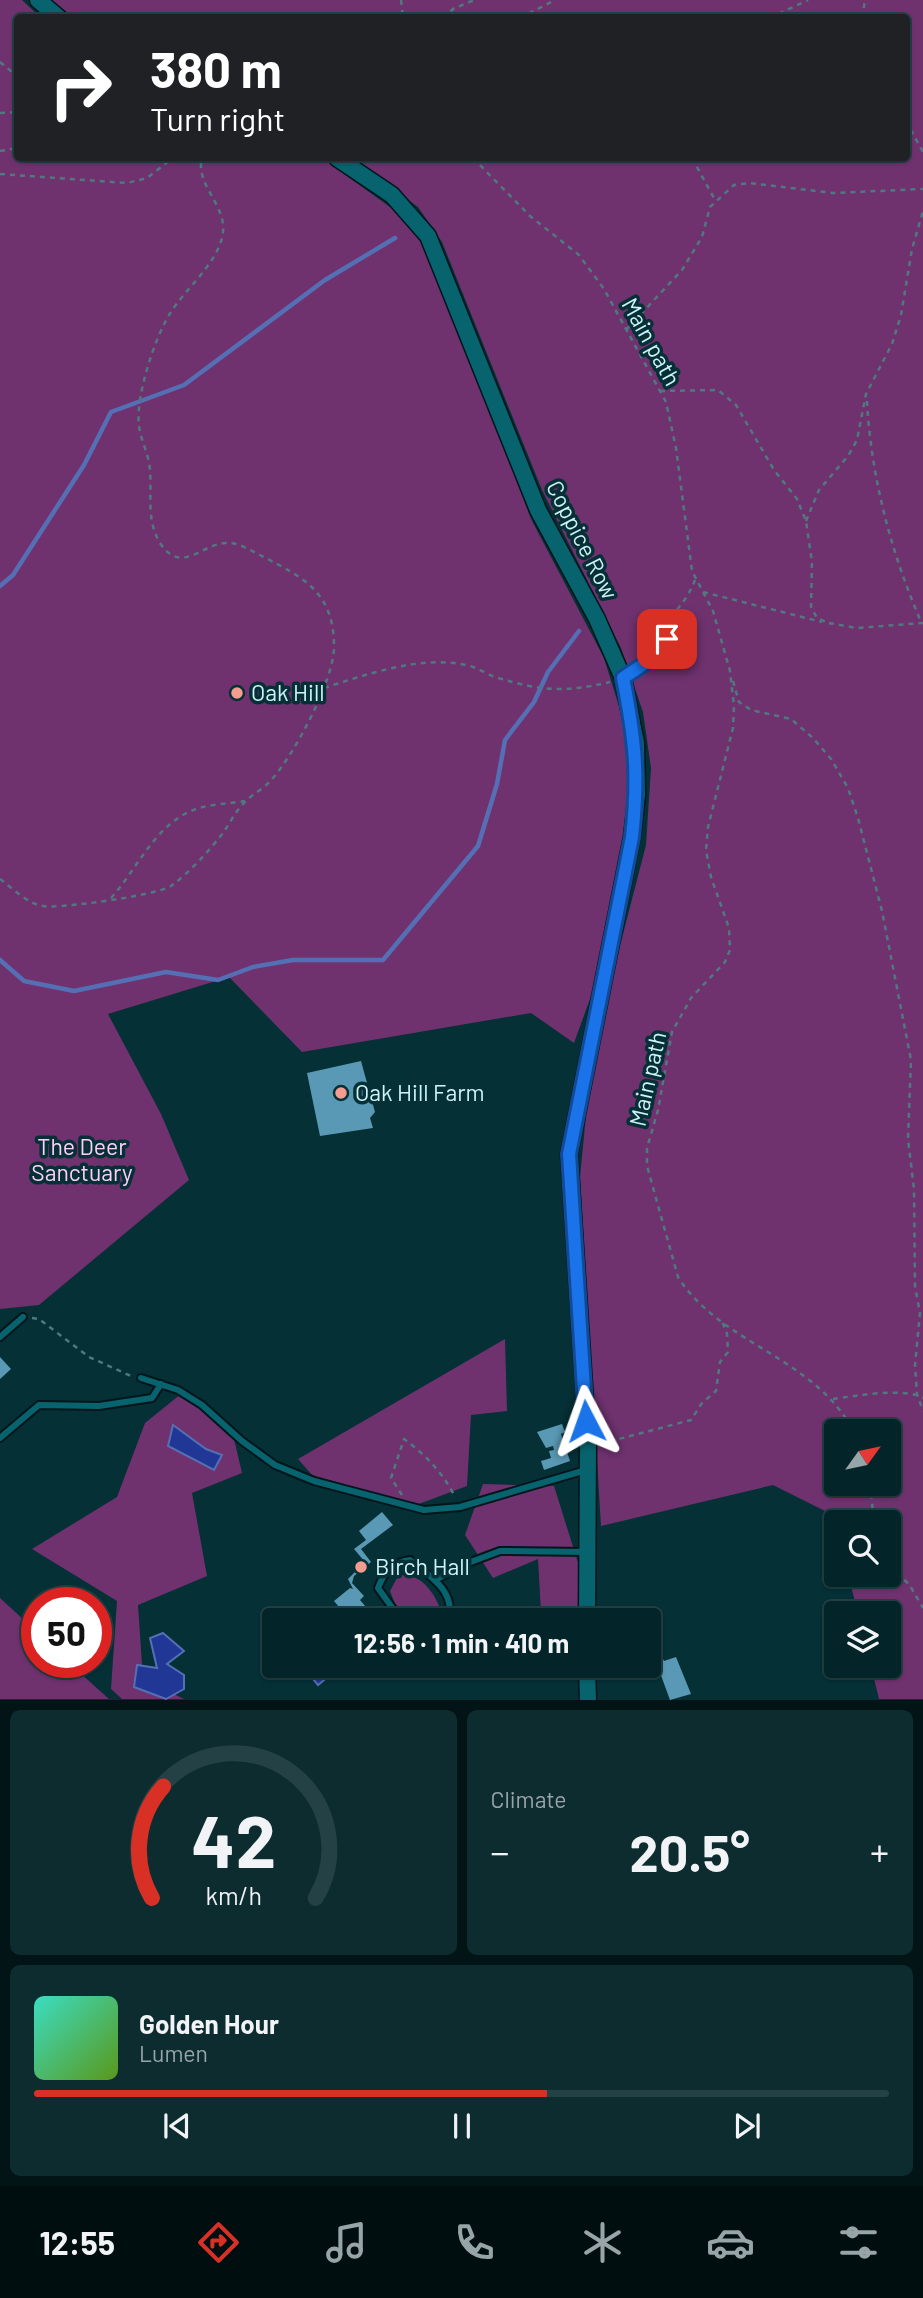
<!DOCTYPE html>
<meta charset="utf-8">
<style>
body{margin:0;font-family:Barlow,sans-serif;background:#0d2c30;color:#f1f3f6;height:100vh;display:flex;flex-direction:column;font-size:26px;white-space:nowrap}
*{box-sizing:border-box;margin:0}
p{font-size:23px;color:#97a4a8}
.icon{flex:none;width:38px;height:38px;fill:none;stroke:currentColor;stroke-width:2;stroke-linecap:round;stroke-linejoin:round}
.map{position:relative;height:1700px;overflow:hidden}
.drawer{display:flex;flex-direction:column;gap:10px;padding:10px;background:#021416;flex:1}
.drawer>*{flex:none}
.guide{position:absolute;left:14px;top:14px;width:896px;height:147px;border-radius:7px;box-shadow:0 2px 5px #0004,0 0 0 2px #244145;background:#202124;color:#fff;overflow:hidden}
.needle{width:46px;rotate:57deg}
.buttons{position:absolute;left:824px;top:1419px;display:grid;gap:14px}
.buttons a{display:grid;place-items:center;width:77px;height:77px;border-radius:7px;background:#032428;box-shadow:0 2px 5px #0004,0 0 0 2px #244145;font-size:35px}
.speed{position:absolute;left:21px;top:1587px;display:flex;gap:14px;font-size:35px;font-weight:700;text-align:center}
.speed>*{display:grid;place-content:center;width:91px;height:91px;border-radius:50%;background:#032428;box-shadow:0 2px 5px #0004,0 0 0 2px #244145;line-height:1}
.speed .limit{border:10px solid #d22;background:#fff;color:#111}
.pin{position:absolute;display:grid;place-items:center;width:60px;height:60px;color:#fff;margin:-30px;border-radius:14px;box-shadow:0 4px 10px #0006}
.me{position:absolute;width:77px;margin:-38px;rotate:356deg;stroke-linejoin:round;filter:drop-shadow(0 0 5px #0008)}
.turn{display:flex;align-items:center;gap:24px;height:147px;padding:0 21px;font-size:32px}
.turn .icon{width:91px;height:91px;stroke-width:2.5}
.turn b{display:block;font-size:49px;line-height:60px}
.big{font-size:52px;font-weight:700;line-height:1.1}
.drawer .widget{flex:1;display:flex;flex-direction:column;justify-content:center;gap:10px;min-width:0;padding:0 24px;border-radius:10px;background:#0d2c30}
.drawer .dial{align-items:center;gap:0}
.dial svg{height:182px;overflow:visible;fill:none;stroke:#244145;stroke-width:7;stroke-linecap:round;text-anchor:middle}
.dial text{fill:#f1f3f6;stroke:none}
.song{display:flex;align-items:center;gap:21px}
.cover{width:84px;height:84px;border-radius:10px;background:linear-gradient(135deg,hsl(170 70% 55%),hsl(90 70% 35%))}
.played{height:7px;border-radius:4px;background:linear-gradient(90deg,#d93025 60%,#244145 60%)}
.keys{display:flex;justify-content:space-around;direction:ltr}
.heat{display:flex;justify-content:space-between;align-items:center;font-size:38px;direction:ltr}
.drawer .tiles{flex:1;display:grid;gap:10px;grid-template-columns:1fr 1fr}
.widget:last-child{grid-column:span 2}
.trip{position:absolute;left:262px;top:1608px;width:399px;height:70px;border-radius:7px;background:#032428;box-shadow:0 2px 5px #0004,0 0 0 2px #244145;font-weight:700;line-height:70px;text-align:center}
.menu{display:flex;height:112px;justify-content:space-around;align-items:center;background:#010e10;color:#97a4a8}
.menu .icon{width:49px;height:49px}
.menu .current{color:#d93025}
.menu b{font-size:32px;color:#f1f3f6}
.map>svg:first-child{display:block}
.green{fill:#6f326f;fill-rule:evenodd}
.water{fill:#213796;stroke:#556fb4;stroke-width:2}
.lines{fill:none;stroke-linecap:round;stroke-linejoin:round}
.stream{stroke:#556fb4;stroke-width:4.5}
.building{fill:#5a99b5}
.service-casing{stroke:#01161a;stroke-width:10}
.secondary-casing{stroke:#01161a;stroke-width:19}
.path{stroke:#50797f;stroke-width:2.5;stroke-dasharray:5 5;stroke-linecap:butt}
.service{stroke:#07636e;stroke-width:6}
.secondary{stroke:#07636e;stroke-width:16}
.route-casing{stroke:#114b97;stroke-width:18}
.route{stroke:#1a73e8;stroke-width:12}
.poi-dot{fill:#f59c91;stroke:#043036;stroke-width:2.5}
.labels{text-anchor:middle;stroke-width:7;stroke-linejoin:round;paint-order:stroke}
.street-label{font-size:23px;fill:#cff3f9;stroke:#043036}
.poi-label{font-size:23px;fill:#cff3f9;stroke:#043036;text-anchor:start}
.park-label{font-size:23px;fill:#fed0fb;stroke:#043036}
</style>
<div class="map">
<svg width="923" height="1700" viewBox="0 0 923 1700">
<rect width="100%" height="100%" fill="#043036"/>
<path class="green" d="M 0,0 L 22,0 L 40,17 L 18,18 L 18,158 L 322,158 L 401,215 L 424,247 L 452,308 L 531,519 L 604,658 L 626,729 L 631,771 L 623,850 L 594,988 L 574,1043 L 531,1013 L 302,1052 L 229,977 L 108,1014 L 161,1114 L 189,1180 L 39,1305 L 0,1309 Z
M 50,0 L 923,0 L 923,1699 L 879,1699 L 871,1666 L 889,1666 L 889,1614 L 858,1613 L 848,1575 L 889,1575 L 889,1522 L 836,1522 L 836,1527 L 833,1515 L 773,1485 L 601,1526 L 580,1177 L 587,1105 L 614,969 L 646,845 L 651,768 L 643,712 L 621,648 L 542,490 L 442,242 L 418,207 L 351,158 L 906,158 L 906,18 L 75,18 ZM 673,613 L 681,665 L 646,670 L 638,619 ZM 836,1432 L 889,1432 L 889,1484 L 836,1484 Z
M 505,1339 L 507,1411 L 471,1415 L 467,1486 L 416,1505 L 312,1475 L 298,1459 Z
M 181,1394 L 231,1426 L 242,1473 L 192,1493 L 207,1576 L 138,1605 L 143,1679 L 184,1699 L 122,1699 L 111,1689 L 117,1601 L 32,1549 L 117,1497 L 145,1423 Z
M 483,1484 L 554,1486 L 591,1604 L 586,1620 L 548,1620 L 541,1612 L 538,1559 L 493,1578 L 465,1535 Z
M 403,1575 C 423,1574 437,1597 442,1614 L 439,1620 L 407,1619 L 395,1604 L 390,1591 L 397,1578 Z
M 0,1598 L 37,1632 L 37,1662 L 69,1663 L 109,1699 L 0,1699 Z"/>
<path class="water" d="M 173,1425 L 206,1449 L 222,1455 L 214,1470 L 168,1446 Z
M 163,1633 L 184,1651 L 167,1664 L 184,1675 L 184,1689 L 166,1699 L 134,1687 L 137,1665 L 157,1668 L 150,1638 Z
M 317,1666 L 339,1666 L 340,1667 L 318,1685 L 308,1673 Z"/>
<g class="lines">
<path class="stream" d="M 0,586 L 13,575 L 84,465 L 111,412 L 184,385 L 325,280 L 395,238
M 0,960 L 24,981 L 74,991 L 166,972 L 218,980 L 253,967 L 293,960 L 383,960 L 478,846 L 497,784 L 505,740 L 534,702 L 548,672 L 579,631"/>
</g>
<path class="building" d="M 361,1061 L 375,1112 L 370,1118 L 373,1128 L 320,1136 L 307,1073 Z
M 0,1357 L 11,1369 L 0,1379 Z
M 562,1424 L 565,1432 L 561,1434 L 570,1461 L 544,1470 L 541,1461 L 551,1458 L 549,1451 L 554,1450 L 553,1446 L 546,1448 L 537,1432 Z
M 382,1512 L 393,1525 L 361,1549 L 371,1562 L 354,1576 L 352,1583 L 364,1596 L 360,1600 L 371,1613 L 376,1609 L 382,1615 L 388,1610 L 397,1620 L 350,1620 L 334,1601 L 350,1588 L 353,1589 L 348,1579 L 365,1562 L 354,1549 L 366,1540 L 359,1531 Z
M 654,1619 L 657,1632 L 649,1634 L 649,1620 Z
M 662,1657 L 664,1661 L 676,1657 L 691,1694 L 670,1700 L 655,1659 Z"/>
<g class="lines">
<g class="service-casing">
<path id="service" d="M 625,677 L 652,657 L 648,641 L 656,633 L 663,633 L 668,645 L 652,657
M 0,1337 L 23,1317
M 141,1378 L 178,1390 L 202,1405 L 242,1441 L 275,1465 L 314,1481 L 424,1510 L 460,1507 L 586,1470
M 0,1438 L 39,1405 L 99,1406 L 152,1398 L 161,1384
M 435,1580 L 468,1563 L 500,1551 L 587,1552
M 401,1620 L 378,1588 C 384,1572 393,1562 410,1560 C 430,1576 457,1592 448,1620"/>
</g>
<g class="secondary-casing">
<path id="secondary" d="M 38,0 L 59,18
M 337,158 L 392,195 L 428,236 L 538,510 L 597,619 L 623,678 L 636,743 L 637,795 L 632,837 L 569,1154 L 588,1447 L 587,1620
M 587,1666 L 588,1700"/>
</g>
<path class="path" d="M 401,0 L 403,18
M 443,18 L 453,9 L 474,0
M 520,18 L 555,0
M 770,18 L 808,0
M 862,18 L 865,0
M 0,62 L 18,77
M 0,113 L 18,112
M 906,121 L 923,152
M 0,151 L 18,148
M 473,158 L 530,216 L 579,255 L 604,289 L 666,402 L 676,448 L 692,571 L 713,611 L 730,671 L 734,706 L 733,728 L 708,827 L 706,850 L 711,877 L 729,928 L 730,950 L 725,962 L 691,998 L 672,1032 L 658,1110 L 647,1148 L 647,1166 L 678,1277 C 721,1345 814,1356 854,1432
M 692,158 L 715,200
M 0,174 L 127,183 L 147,178 L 173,158
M 627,329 L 682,270 L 702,237 L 710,207 L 734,185 L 749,183 L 833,193 L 923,189
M 660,391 L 718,390 L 736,405 L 774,470 L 797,499 L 806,521 L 812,562 L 811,607 L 817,618 L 831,624
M 867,401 C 871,477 891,553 922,624
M 806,521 L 819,490 L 848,456 L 857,440 L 866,394 L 892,344 L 901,315 L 912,249 L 923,211
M 703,592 L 822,622
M 829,623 L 857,628 L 923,623
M 666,626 C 676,608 686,603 695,580
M 733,681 L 739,702 L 751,710 L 791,719 L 813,738 L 831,759 L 848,788 L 858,818 L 882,911 L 911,1060 L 908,1139 L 914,1189 L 915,1286 L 920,1313 L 915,1365 L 917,1394 L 923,1411
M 324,688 C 368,674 423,654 470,666 C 479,669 487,674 495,677 C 541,691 563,693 610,682
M 0,879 C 12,888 28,904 43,906 C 60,909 158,895 171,886 C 189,873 209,851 223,833 C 230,823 236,810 246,801 C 254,793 265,788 272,779 C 294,755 334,680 334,647 C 334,592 304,578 262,556 C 251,551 237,541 225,543 C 200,545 181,575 160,543 C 146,520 152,495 150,470 C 149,455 141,441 139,426 C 135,398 155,336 171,312 C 186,288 220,261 223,232 C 226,204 195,185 202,158
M 111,898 C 137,869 155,826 191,811 C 206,804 228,804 245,801
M 32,1318 L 39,1319 L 89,1357 L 131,1376
M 833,1399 C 855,1396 904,1387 923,1398
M 600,1444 L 691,1420 L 702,1403 L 716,1391 L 720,1362 L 728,1352 L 727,1334 L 722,1321
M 870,1484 L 874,1522
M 402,1495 L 391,1478 L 404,1439 C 426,1455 443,1473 455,1497
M 889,1567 L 909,1584 L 923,1608"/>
<use href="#service" class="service"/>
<use href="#secondary" class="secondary"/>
</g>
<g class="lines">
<g class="route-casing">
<path id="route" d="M 586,1421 L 569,1154 L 632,837 C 639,775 635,739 623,678 L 665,650 L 668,645 L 667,639"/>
</g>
<use href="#route" class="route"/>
</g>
<g class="poi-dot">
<circle cx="237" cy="693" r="7"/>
<circle cx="341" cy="1093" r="7"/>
<circle cx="361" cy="1567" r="7"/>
</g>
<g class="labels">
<g class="street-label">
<text transform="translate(651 342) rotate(61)" y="8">Main path</text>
<text transform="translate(582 540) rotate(63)" y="8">Coppice Row</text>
<text transform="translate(648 1079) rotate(-77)" y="8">Main path</text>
</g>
<g class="poi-label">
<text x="251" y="701">Oak Hill</text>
<text x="355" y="1101">Oak Hill Farm</text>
<text x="375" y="1575">Birch Hall</text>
</g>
<g class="park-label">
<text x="82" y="1155">The Deer<tspan x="82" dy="26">Sanctuary</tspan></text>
</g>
</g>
</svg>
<div class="buttons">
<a><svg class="needle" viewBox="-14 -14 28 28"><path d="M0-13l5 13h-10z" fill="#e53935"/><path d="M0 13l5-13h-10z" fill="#97a4a8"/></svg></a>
<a><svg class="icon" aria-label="search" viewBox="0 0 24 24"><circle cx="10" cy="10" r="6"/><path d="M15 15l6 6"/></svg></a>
<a><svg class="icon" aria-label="layers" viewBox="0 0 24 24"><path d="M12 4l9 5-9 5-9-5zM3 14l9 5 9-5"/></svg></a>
</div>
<div class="speed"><div class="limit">50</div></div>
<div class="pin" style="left:667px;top:639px;background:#d93025"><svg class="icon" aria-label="arrive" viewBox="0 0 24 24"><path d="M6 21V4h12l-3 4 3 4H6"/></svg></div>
<svg class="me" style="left:586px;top:1421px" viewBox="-20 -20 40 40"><path d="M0-17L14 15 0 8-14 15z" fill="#1a73e8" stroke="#fff" stroke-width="4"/></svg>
<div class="trip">12:56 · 1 min · 410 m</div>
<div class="guide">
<div class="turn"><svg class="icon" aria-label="right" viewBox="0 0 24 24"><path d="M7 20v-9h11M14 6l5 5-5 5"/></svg><div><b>380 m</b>Turn right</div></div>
</div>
</div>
<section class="drawer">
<div class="tiles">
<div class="widget dial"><svg viewBox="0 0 100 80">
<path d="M14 69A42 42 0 1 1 86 69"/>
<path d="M14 69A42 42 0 0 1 19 20" stroke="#d93025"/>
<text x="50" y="56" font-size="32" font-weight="700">42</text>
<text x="50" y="72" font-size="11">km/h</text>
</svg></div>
<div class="widget"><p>Climate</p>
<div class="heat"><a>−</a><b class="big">20.5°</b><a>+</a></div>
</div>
<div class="widget">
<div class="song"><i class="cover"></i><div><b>Golden Hour</b><p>Lumen</p></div></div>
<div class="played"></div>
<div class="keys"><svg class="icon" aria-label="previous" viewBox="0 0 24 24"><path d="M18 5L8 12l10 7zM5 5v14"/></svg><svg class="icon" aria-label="pause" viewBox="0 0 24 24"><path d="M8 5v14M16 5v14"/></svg><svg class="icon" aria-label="next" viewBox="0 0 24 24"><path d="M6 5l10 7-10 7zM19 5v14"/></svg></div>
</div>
</div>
</section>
<nav class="menu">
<b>12:55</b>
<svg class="icon current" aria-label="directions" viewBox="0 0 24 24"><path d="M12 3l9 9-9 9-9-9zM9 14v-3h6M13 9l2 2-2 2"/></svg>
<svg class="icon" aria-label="music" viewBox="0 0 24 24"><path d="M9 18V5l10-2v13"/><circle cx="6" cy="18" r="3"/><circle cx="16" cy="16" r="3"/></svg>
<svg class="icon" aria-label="phone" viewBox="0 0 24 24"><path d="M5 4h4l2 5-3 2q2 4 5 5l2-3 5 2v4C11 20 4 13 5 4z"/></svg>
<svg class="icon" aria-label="climate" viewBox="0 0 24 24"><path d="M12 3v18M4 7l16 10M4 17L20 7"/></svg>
<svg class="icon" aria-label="car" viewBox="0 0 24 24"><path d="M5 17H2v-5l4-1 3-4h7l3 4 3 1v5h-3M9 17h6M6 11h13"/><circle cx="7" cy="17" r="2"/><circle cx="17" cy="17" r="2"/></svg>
<svg class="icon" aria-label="filters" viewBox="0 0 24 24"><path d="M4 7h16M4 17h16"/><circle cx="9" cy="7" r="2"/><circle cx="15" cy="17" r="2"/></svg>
</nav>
